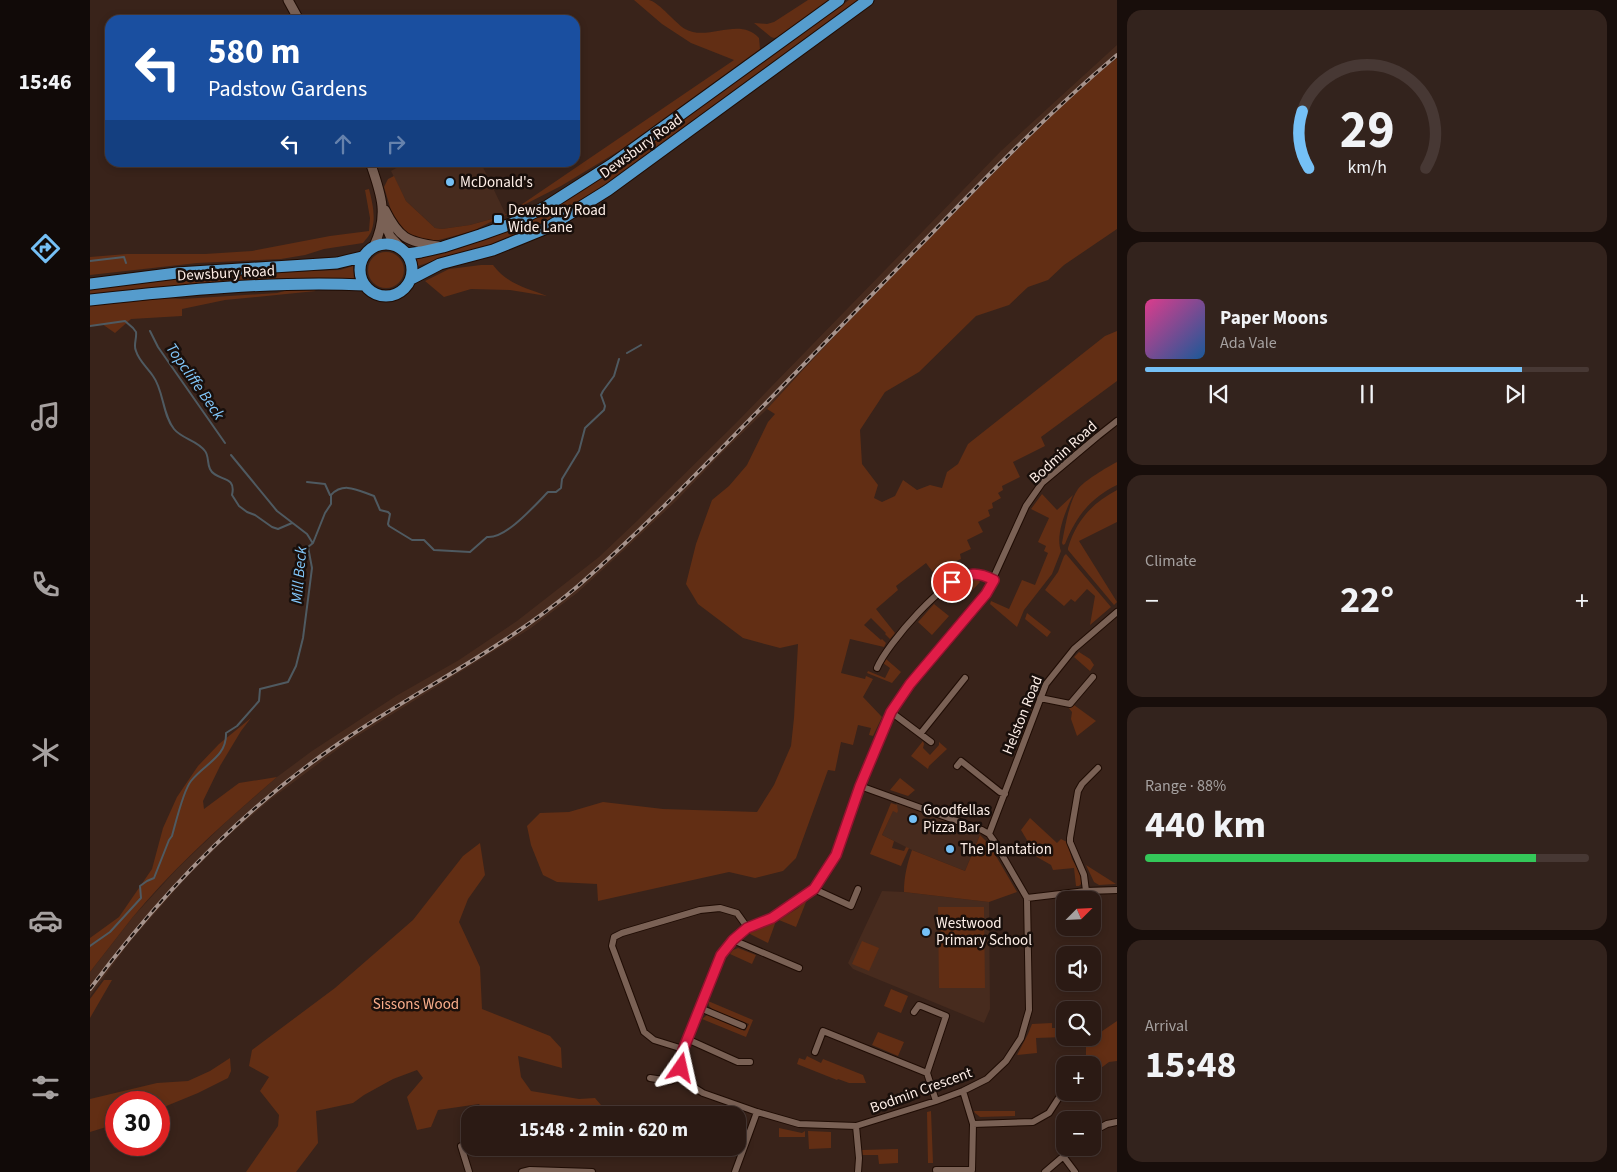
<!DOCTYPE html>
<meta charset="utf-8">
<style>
body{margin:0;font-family:"Source Sans 3",sans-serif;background:#33231d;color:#f1f3f6;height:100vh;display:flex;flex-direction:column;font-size:19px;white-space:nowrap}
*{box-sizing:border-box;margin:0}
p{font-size:16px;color:#a6a1a0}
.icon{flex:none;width:28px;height:28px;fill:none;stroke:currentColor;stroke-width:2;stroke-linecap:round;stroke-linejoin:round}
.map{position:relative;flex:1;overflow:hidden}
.drawer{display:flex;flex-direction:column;gap:10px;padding:10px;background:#180e0b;width:500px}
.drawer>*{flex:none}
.top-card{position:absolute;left:15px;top:15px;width:475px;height:152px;border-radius:15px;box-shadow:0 2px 8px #0003,0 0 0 1px #473834;background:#1a4fa0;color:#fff;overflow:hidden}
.needle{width:32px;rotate:66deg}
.buttons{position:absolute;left:966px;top:891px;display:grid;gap:10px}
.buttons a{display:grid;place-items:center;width:45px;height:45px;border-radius:10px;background:#2b1a14;box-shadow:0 2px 8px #0003,0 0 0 1px #473834;font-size:25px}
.speed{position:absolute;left:15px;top:1091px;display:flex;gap:10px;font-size:25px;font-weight:700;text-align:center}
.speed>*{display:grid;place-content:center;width:65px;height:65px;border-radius:50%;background:#2b1a14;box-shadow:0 2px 8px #0003,0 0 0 1px #473834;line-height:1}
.speed .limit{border:8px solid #d22;background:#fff;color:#111}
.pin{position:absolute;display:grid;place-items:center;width:42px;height:42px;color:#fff;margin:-21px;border:2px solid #fff;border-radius:50%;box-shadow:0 1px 5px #0007}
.me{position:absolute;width:55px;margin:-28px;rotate:11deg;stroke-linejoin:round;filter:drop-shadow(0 0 4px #0008)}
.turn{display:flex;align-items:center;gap:18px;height:105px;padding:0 20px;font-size:22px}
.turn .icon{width:65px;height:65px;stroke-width:2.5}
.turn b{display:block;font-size:35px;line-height:42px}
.lanes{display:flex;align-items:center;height:48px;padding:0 20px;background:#0003;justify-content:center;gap:25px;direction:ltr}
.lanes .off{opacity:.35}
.big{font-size:38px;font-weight:700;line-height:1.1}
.drawer .tile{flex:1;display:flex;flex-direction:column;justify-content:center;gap:8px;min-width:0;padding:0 18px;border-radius:15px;background:#33231d}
.drawer .dial{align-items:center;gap:0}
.dial svg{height:130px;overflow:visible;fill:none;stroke:#473834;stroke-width:7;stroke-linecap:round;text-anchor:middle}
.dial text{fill:#f1f3f6;stroke:none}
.song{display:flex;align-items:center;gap:15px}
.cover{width:60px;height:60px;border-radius:8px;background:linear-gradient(135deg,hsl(330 70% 55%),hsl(210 70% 35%))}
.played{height:5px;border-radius:2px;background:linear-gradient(90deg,#75c0f6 85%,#473834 85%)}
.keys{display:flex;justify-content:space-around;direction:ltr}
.heat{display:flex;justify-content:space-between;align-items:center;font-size:28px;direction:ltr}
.charge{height:8px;border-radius:4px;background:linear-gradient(90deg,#34c759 88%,#473834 0)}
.trip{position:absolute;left:371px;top:1106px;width:285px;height:50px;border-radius:15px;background:#2b1a14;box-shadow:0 2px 8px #0003,0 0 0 1px #473834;font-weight:700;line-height:50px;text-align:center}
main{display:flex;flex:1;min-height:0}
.tab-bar{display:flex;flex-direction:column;width:90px;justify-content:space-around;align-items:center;background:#110a08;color:#a6a1a0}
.tab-bar .icon{width:35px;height:35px}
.tab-bar .current{color:#75c0f6}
.tab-bar b{font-size:22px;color:#f1f3f6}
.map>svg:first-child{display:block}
.built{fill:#472b1e}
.green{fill:#622e14}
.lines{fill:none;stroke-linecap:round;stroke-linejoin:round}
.stream{stroke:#4f5a61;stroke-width:2}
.minor-casing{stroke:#1f0c04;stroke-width:8}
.secondary-casing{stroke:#1f0c04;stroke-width:11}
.trunk-casing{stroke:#1f0c04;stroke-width:13}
.minor{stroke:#7a6155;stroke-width:6}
.secondary{stroke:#7a6155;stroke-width:9}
.trunk{stroke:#559ccd;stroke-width:11}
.rail-casing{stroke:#a6938c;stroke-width:4}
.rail{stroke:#190f0b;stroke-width:2;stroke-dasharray:5.5;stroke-linecap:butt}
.route-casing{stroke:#92132f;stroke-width:12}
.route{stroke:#e11d48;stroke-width:9}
.poi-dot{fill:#75c0f6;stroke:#190f0b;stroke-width:2}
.labels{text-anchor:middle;stroke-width:5;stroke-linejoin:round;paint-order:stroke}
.street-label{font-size:15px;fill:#fdeee7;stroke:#190f0b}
.poi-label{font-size:15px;fill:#fdeee7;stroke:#190f0b;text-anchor:start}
.park-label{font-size:15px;fill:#faae8c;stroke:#190f0b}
.water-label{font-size:16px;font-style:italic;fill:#82c7fa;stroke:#190f0b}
</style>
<main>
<nav class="tab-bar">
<b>15:46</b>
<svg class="icon current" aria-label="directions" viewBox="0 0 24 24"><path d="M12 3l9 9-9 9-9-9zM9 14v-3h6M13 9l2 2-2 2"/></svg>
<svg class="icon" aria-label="music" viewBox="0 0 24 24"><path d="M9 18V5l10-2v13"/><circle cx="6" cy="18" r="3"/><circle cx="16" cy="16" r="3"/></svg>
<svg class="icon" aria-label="phone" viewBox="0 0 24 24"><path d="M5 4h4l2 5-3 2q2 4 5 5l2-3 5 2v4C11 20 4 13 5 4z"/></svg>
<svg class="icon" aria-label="climate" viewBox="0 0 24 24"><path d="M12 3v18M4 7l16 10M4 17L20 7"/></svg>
<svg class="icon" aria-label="car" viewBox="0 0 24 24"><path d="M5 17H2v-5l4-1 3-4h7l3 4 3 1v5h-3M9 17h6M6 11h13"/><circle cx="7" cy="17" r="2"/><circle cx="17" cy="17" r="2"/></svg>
<svg class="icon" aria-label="filters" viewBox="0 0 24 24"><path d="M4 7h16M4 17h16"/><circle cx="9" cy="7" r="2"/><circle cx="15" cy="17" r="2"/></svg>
</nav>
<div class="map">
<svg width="1027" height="1172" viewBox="0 0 1027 1172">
<rect width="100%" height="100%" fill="#39231a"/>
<path class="built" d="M 1027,45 L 1027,58 L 1005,75 L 934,143 L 726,354 L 677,409 L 632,453 L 587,500 L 535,549 L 487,593 L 441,628 L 256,743 L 181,799 L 138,836 L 94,880 L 39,943 L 0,996 L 0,972 L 18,949 L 42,918 L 87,869 L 138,820 L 187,777 L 222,751 L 306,696 L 369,660 L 427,621 L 509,557 L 548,520 L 647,422 L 911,151 Z
M 315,163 L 391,163 L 416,215 L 380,225 L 352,229 L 345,228 L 316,201 L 301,171 Z
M 808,799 L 892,830 L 875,871 L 822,850 L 792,835 Z
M 792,891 L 814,892 L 899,902 L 900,1009 L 894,1023 L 763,969 L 758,963 Z"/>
<path class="green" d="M 544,0 C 548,0 555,0 559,0 C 570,3 585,23 595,29 C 618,42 649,16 669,38 L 670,49 L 529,151 L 471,186 L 383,231 L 345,241 L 336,242 L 319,236 L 310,228 L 303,217 L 294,187 L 298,179 L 304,176 L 316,201 L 345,228 L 352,229 L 380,225 L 416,215 L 644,60 L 601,43 L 572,24 Z
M 718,0 L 740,0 L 691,36 L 684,38 L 681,37 L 664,23 L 677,24 L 684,22 Z
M 759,0 L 774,0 L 503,196 L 448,227 L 411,242 L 352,258 L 328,266 L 326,259 L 367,249 L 409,234 L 458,211 L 507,181 Z
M 1027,58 L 1027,229 L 974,265 L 958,280 L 938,287 L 919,305 L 886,316 L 829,372 L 795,392 L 770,430 L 772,464 L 788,485 L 784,498 L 792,502 L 805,496 L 813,480 L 827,490 L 840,485 L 852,488 L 857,472 L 868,464 L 878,444 L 1015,336 L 1027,331 L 1027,381 L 951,437 L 955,446 L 923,462 L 930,477 L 912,486 L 913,490 L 908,493 L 911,498 L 902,503 L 903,508 L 898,510 L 900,516 L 888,522 L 893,532 L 877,540 L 881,549 L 870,554 L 871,559 L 848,569 L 852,580 L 851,583 L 836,563 L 806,586 L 808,590 L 786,609 L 805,633 L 800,639 L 795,634 L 796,633 L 781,618 L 774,625 L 791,640 L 792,639 L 796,643 L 794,647 L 760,639 L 751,673 L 775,679 L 776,676 L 783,679 L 773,697 L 792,717 L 783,736 L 779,735 L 781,728 L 768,725 L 763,745 L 751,742 L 745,771 L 738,770 L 706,858 L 693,871 L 665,878 L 639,872 L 508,901 L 507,884 L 467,882 L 453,875 L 441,845 L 437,826 L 450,813 L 479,812 L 513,802 L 573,809 L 667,812 L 684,785 L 701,746 L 704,718 L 708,644 L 690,648 L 653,638 L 608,604 L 596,584 L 606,544 L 622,500 L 639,486 L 657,465 L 678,422 L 685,414 L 677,409 C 741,338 809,269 876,201 C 925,152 973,101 1027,58 Z
M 279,189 C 282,201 286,217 282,229 C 281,234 276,239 273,243 L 234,249 L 215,255 L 191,259 L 107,263 L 0,275 L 0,257 L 37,254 L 115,254 L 162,251 L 240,236 L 279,231 L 280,218 L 275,190 Z
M278 270a18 18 0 1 1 36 0a18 18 0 1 1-36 0Z
M 391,265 L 403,265 C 417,284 436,288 457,296 L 420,290 L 381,289 L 354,297 L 335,281 L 359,269 Z
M 263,266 L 264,280 L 253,278 L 170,281 L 0,296 L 0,287 L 81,278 L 162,273 L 250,270 Z
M 221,288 L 226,291 L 135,300 L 92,309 L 92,316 L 41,319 L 25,333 L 12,324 L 0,326 L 0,306 L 78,298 L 92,299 L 187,293 L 202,289 Z
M 1027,462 L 1027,485 C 1000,498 986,517 975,544 L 973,545 L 972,543 C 975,527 979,502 988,489 C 994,481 1017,467 1027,462 Z
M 1027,490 L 1027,522 L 989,541 L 1027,602 L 1024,605 L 978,550 L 978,548 C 986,521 1002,503 1027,490 Z
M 952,494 L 967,510 L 983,495 C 976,510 965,535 971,551 L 962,574 L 934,610 L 927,627 L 900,604 L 901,601 L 919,609 L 932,580 L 945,585 L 958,553 L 954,551 L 956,546 L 948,542 L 959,518 L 941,509 Z
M 976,554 L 1021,607 L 1000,625 L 1005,596 L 997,589 L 985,602 L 981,599 L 974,606 L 955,590 L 968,572 L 974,556 Z
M 882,578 L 888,579 L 890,582 L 878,595 L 866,585 Z
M 844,604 L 859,616 L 842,635 L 828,622 Z
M 937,613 L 961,632 L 957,637 L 935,619 Z
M 989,652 L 1000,659 L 1004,665 L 1000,671 L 984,657 Z
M 796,659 L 811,672 L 802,683 L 777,673 L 778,671 L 795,678 L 800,668 L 793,663 Z
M 984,705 L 1006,721 L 987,736 L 981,719 L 982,712 L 978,707 Z
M 161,718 L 151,731 L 130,766 L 113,801 L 114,809 L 149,783 L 187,777 C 136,821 85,866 42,918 C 28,936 14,954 0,972 L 0,938 L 29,917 L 62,869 L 73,828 L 87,797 L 108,766 L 129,744 Z
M 833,741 L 834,744 L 833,748 L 840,755 L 849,745 L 849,742 L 857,749 L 839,766 L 838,769 L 821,756 Z
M 810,778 L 825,790 L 818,796 L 800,790 Z
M 801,803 L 807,805 L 808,811 L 807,813 L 803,811 L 792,835 L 804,841 L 802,848 L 814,851 L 816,847 L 819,848 L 811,866 L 780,854 Z
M 940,818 L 967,843 L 971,839 L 977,842 L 982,859 L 992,877 L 991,884 L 989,886 L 986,886 L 984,868 L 963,870 L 961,865 L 947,857 L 931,830 Z
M 890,835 L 899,844 L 927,892 L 899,902 L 814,892 C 814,877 817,864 822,850 L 875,871 Z
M 390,843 L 395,875 L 378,899 L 369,922 L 390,967 L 392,1009 L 460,1036 L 471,1048 L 472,1068 L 428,1056 L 431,1077 L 441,1091 L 489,1099 L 505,1098 L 517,1112 L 524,1115 L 449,1115 L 421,1105 L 421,1115 L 397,1115 L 389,1104 L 348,1110 L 341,1127 L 327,1130 L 317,1097 L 333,1078 L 327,1070 L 303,1079 L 274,1095 L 263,1103 L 226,1111 L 228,1143 L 206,1172 L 156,1172 L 188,1126 L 189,1115 L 170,1091 L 179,1077 L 159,1066 L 162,1050 L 245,988 L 323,920 L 373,856 Z
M 996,865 L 1026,884 L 1009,885 L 1004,882 Z
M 718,897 L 706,927 L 689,920 L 708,908 Z
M 848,907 L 894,907 L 895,988 L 849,988 Z
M 686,921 L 678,943 L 660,934 L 660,933 Z
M 772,941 L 789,948 L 779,971 L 762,964 Z
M 648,948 L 666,955 L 662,964 L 640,954 L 643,950 Z
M 14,980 L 22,980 L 0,1018 L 0,999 Z
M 801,989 L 818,996 L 811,1013 L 794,1006 Z
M 618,1001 L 663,1020 L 656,1037 L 612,1019 L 617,1015 L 622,1015 L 622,1017 L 655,1031 L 659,1024 L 623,1010 L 619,1006 Z
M 1027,1021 L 1027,1061 L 1019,1062 L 1003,1074 L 1002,1065 L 979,1065 L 979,1062 L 996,1062 L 996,1038 L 1002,1038 Z
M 962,1023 L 962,1028 L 975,1028 L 975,1037 L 946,1038 L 947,1053 L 927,1055 L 938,1034 L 942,1024 Z
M 788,1032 L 814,1042 L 808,1056 L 782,1045 Z
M 717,1056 L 731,1063 L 733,1059 L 773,1075 L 776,1083 L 759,1083 L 748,1079 L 747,1080 L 707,1064 L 709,1058 L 715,1060 Z
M 140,1058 L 141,1071 L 138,1078 L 108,1093 L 69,1109 L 69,1102 L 26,1102 L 26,1124 L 0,1132 L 0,1099 L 67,1083 L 98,1081 L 120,1071 Z
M 841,1111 L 843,1163 L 838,1163 L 837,1112 Z
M 884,1111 L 925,1111 L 925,1116 L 890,1117 L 885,1113 Z
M 689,1128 L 712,1133 L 715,1131 L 715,1137 L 689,1137 Z
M 718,1131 L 741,1132 L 741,1148 L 719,1149 Z
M 808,1149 L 808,1163 L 789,1164 L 788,1155 L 771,1155 L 771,1150 Z"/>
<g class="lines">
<path class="stream" d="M 0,261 L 34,257 L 36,263
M 0,326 L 35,321 L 43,328 L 46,332 C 47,339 43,345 46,351 C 49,361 57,367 63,376 C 74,391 72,414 84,429 C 92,439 107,440 115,451 C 119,456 117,463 120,469 C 126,482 147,474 142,495 L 149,506 L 157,512 L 165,515 L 182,527 L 188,529 L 202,523
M 60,331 L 68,347 L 135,443
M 537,353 L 551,345
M 141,455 L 187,511 L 217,534 L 222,542
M 217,482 L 235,484 L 240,495
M 0,946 L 20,932 L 51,898 L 50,886 L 57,881 L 64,878 L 79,840 L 82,836 C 86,822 93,791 101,781 C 114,764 137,757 136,733 L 147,726 L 169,701 L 170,689 L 198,682 L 206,666 L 213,638 L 222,568 L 218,547 L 223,543 L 235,513 L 241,504 L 241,495 C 254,481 269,491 284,496 L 290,510 L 298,512 L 300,514 L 298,524 L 299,526 L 322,540 L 334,540 L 344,550 L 380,552 L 397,537 C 416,539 445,505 458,492 L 466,492 L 471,488 L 472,479 L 489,451 L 495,428 L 514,410 L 515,406 L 511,395 L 513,391 L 524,376 L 529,359"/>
<g class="minor-casing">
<path id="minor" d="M 787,668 C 797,644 855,577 881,574 C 889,573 897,576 904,580
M 950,698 L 980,704 L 1003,677
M 801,712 L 841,742
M 831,733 L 875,678
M 867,766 L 871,761 L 910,792 L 915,794
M 770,786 L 892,830 L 899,834 L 904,841 L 937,898 L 939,1010 L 931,1038 L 916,1061 L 897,1079 L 873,1091 L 846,1101 L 766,1126 L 709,1124 L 667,1112 L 613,1093 L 605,1088 L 598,1083 L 593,1076 L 591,1058 L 631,955 L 643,940 L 657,927 L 682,917 L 724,889 L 746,855 L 770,786 L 801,712 L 820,684 L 896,594 L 936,506 L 952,483 L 1008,436 L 1027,421
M 899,834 L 956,684 L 984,649 L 1027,612
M 724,889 L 761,906 L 768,889
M 996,891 L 994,875 L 980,842 L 980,838 L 988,791 L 992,784 L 1008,768
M 937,898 L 996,891 L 1027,890
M 643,940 L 709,968
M 610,1008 L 653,1026
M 824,1012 L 829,1005 L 856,1016 L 837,1073 L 846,1101
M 597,1039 L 648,1062 L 660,1062
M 593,1049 L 564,1040 L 554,1032 L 522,946 L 524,937 L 532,933 L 610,910 L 630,908 L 647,913 L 657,927
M 725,1052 L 733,1031 L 837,1073
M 560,1078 L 580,1081 L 593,1076
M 883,1124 L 943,1122 L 959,1113 L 968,1099
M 766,1126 L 769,1158 L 768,1172
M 1002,1132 L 1017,1124 L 1027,1122
M 371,1146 L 379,1172
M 973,1156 L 985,1172
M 846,1170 L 882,1170 L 883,1124 L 873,1091
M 432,1172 L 440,1170 L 502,1172
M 645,1172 L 667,1112
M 955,1172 L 983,1148"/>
</g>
<g class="secondary-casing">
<path id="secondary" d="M 198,0 L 209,20
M 280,162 C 291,194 299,214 284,246
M 295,210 C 309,238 317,242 348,246
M 293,219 L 300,236 L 312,249"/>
</g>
<g class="trunk-casing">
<path id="trunk" d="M270 270a26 26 0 1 1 52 0a26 26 0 1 1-52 0Z
M 317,254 L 331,252 L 353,247 L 390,235 L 421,224 L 457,206 L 521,165 L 749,0
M 321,279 L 350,264 L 403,250 L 457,228 L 518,190 L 778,0
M 0,284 L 87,273 L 247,263 L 272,257
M 0,300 C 91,290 183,281 274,285"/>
</g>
<use href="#minor" class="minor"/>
<use href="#secondary" class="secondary"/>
<use href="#trunk" class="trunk"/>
<g class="rail-casing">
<path id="rail" d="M 0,989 C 70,895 151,810 248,744 C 327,690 415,648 488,586 C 557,526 620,460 684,395 C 737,340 791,285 845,230 C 904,169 963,109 1027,55"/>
</g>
<use href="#rail" class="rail"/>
</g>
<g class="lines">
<g class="route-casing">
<path id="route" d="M 591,1068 L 591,1058 L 593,1050 L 631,955 L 643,940 L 657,928 L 682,918 L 724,889 L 746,855 L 770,786 L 801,712 L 820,684 L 896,594 L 904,580 C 886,571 880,573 862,582"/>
</g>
<use href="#route" class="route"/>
</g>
<g class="poi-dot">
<circle cx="360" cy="182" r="5"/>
<rect x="403" y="214" width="10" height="10" rx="2.5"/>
<circle cx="823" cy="819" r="5"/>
<circle cx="860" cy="849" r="5"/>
<circle cx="836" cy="932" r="5"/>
</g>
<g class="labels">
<g class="street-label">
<text transform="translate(551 146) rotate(-36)" y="5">Dewsbury Road</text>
<text transform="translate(136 273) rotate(-3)" y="5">Dewsbury Road</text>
<text transform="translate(973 452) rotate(-42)" y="5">Bodmin Road</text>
<text transform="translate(932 715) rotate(-68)" y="5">Helston Road</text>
<text transform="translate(831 1090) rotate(-20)" y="5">Bodmin Crescent</text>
</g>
<g class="poi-label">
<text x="370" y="187">McDonald's</text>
<text x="418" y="215">Dewsbury Road<tspan x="418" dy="17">Wide Lane</tspan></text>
<text x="833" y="815">Goodfellas<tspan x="833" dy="17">Pizza Bar</tspan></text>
<text x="870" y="854">The Plantation</text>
<text x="846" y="928">Westwood<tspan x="846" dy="17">Primary School</tspan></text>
</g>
<g class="park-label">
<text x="326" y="1009">Sissons Wood</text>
</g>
<g class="water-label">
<text transform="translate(106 381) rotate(55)" y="6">Topcliffe Beck</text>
<text transform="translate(208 575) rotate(-85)" y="6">Mill Beck</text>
</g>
</g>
</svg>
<div class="buttons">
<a><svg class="needle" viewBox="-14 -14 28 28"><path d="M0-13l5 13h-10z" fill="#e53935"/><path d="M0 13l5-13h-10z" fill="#a6a1a0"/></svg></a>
<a><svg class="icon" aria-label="sound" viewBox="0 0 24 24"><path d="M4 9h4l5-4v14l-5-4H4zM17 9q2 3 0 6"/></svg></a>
<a><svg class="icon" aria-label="search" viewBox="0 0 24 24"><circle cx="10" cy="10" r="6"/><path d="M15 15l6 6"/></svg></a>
<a>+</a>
<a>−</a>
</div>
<div class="speed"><div class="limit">30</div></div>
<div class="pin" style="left:862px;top:582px;background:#d93025"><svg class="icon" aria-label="arrive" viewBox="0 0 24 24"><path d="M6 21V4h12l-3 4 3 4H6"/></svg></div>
<svg class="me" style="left:591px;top:1068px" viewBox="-20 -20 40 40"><path d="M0-17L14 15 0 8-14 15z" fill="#e11d48" stroke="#fff" stroke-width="4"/></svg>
<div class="trip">15:48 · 2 min · 620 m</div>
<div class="top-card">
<div class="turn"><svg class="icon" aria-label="left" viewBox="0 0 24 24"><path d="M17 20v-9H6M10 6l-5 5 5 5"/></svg><div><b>580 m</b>Padstow Gardens</div></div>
<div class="lanes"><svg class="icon" aria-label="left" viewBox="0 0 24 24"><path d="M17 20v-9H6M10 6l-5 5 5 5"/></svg><svg class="icon off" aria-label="ahead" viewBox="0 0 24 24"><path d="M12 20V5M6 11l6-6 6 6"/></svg><svg class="icon off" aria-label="right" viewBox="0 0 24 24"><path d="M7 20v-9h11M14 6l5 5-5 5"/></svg></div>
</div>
</div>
<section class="drawer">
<div class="tile dial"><svg viewBox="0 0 100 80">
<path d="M14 69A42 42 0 1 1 86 69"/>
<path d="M14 69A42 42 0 0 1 10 34" stroke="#75c0f6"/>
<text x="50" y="56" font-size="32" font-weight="700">29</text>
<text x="50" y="72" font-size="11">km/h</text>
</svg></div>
<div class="tile">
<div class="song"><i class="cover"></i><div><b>Paper Moons</b><p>Ada Vale</p></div></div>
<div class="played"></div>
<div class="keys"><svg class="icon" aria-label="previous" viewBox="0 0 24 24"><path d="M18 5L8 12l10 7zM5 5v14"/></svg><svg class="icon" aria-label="pause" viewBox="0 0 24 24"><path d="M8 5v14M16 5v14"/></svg><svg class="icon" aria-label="next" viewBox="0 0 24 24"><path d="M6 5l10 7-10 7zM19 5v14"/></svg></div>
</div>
<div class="tile"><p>Climate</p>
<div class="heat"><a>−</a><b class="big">22°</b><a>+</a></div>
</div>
<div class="tile"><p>Range · 88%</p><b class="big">440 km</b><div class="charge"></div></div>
<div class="tile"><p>Arrival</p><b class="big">15:48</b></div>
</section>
</main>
